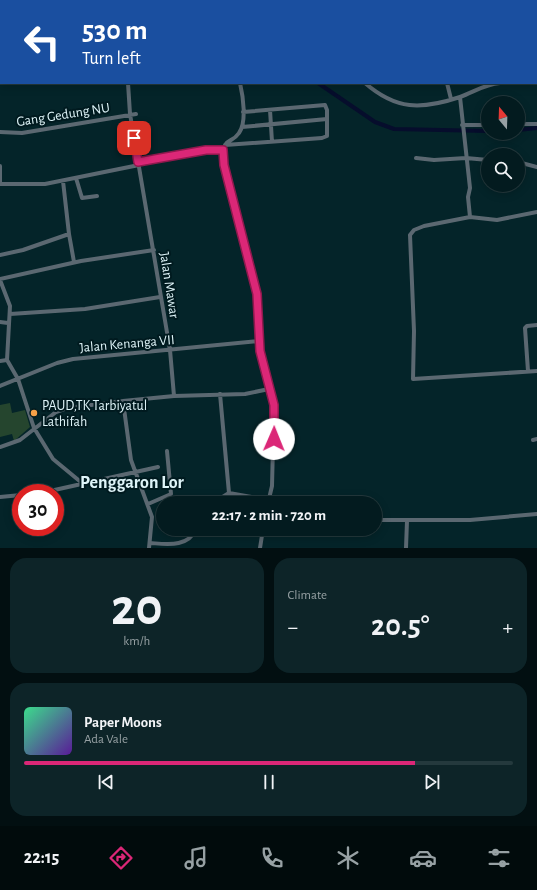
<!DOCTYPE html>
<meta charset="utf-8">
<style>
body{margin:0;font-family:"Alegreya Sans",sans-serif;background:#0d2428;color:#f1f3f6;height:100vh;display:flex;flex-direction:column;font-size:15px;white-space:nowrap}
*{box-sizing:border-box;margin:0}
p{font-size:13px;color:#97a1a4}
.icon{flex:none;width:22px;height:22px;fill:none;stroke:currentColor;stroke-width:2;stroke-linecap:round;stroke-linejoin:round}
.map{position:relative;height:548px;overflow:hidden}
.details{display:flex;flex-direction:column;gap:10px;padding:10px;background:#020f11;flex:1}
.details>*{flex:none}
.top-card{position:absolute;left:0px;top:0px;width:537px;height:84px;box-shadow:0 2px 10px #0003,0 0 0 1px #24393d;background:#1a4fa0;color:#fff;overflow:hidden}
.needle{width:26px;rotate:341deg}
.tools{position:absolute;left:481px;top:96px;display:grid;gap:8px}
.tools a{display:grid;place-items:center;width:44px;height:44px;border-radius:50%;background:#031b1f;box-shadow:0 2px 10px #0003,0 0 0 1px #24393d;font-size:20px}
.speed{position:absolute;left:12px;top:484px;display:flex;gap:8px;font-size:20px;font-weight:700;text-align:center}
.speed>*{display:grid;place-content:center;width:52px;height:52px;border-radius:50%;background:#031b1f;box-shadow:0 2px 10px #0003,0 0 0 1px #24393d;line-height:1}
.speed .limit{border:6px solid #d22;background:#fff;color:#111}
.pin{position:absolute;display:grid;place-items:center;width:34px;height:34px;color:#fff;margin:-17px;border-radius:8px;box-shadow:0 2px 6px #0006}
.me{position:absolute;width:44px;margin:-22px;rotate:1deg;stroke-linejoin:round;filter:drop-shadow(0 0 3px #0008)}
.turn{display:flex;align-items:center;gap:14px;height:84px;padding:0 16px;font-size:18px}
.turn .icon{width:52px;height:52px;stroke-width:2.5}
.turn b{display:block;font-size:28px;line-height:34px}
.big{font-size:30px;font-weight:700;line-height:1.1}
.details .widget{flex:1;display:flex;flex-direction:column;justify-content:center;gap:6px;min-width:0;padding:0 14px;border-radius:16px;background:#0d2428}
.details .dial{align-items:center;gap:0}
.dial b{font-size:52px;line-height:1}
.song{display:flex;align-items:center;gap:12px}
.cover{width:48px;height:48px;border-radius:6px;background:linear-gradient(135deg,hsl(150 70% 55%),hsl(270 70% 35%))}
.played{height:4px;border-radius:2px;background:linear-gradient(90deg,#db2777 80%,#24393d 80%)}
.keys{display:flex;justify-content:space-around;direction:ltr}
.heat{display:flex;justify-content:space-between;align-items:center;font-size:22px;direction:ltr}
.details .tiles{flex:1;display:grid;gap:10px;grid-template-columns:1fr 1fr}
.widget:last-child{grid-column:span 2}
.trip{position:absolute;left:156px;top:496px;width:226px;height:40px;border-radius:20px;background:#031b1f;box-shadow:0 2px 10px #0003,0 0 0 1px #24393d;font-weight:700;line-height:40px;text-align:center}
.dock{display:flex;height:64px;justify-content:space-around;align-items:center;background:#010b0c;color:#97a1a4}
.dock .icon{width:28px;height:28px}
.dock .current{color:#db2777}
.dock b{font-size:18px;color:#f1f3f6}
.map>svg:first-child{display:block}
.green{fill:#25452e}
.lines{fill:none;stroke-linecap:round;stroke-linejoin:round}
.canal{stroke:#060d2c;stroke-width:4}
.minor-tunnel{stroke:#254348;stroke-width:4;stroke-dasharray:4 2;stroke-linecap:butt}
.minor{stroke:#5b6871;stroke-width:4}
.route-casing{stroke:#8e194d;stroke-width:10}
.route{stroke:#db2777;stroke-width:7}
.poi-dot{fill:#f7a148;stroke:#001a1f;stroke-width:1.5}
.labels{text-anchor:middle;stroke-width:4;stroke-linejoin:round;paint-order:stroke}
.street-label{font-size:14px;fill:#def4f8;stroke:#001a1f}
.poi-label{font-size:14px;fill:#def4f8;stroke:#001a1f;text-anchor:start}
.district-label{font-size:18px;font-weight:bold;fill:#def4f8;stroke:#001a1f}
</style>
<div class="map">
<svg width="537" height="548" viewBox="0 0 537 548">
<rect width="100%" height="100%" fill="#042429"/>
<path class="green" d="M 10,403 L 12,413 L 25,410 L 30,427 L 14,441 L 12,434 L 0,437 L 0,405 Z"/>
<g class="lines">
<path class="canal" d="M 258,0 L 258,1
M 318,83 L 375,122 L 394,129 L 488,131
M 518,130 L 537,128"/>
<path class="minor-tunnel" d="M 359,1 L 359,0"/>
<path class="minor" d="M 16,0 L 16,1
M 124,0 L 124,1
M 231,0 L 234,1
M 267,0 L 267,1
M 452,0 L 452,1
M 81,1 L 81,0
M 222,1 L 222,0
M 312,1 L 312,0
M 377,1 L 377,0
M 517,1 L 517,0
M 536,22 L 537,22
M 0,29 L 1,28
M 536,81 L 537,81
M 128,83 L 130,114 L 170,350 L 174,396
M 240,83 C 243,96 247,122 239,133 C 231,145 223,136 223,158 L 255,287 L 261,351 L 274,405 L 272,486 L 268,503
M 365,83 C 396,110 421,110 460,97 C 474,92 485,84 500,83
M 447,83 L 451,99
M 460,97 L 470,188 L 468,197 L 470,217
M 270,110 L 272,142
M 518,124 L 537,124
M 462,125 L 488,125
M 242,127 L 327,119
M 0,132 L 22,133 L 136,114
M 225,145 L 322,138 L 327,136 L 327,110 L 325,105 L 243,112
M 416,158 L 434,160 L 466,158 L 488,160
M 139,162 L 209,150 L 223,150
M 518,162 L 537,167
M 0,166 L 0,183
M 76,178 L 82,198 L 97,196
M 0,184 L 45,184 L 139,165
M 537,212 L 497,220 L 470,217 L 424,226 L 414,230 L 410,235 L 414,331 L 413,379 L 537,371
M 69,234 L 74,262
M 0,255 L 23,250 L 69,234 L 63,181
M 0,279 L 81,261 L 154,250
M 0,280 L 10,306 L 7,360 L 18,379 L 34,428 L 53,459 L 82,483
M 10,314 L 85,309 L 160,297
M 0,322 L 8,323
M 0,361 L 7,360
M 528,371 L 525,328 L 527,326 L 537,325
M 0,386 L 57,363 L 73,359 L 259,341
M 220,394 L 229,493 L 268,500
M 123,401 L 131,460 L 152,517 L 149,548
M 533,440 L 537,439
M 0,447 L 20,440 L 56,412 L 67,408 L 123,401 L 174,396 L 245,394 L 269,389
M 41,493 L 158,467
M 0,497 L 21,495
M 213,503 L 229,493
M 148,504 L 171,494 L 167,451
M 375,520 L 470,520 L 537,514
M 150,543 C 166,544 188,548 196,529
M 260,548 L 263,529
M 406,548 L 407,521"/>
</g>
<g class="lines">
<g class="route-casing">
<path id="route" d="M 134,138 L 138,162 L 206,150 L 223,150 L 224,165 L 257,294 L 260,351 L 274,405 L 274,439"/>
</g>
<use href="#route" class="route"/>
</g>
<circle class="poi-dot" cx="34" cy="413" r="4"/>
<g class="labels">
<g class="street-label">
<text transform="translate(63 114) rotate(-9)" y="5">Gang Gedung NU</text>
<text transform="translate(170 285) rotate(81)" y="5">Jalan Mawar</text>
<text transform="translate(127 343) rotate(-5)" y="5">Jalan Kenanga VII</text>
</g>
<g class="poi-label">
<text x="42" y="410">PAUD,TK Tarbiyatul<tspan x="42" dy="16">Lathifah</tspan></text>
</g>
<g class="district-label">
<text x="132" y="488">Penggaron Lor</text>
</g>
</g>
</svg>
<div class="tools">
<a><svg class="needle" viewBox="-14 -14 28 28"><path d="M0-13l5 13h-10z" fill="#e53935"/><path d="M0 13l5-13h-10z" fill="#97a1a4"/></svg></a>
<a><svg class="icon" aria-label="search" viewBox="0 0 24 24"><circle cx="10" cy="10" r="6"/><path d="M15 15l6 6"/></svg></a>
</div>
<div class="speed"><div class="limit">30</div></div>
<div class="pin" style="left:134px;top:138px;background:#d93025"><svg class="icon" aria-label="arrive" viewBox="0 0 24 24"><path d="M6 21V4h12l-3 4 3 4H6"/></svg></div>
<svg class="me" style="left:274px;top:439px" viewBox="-20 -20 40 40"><circle r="19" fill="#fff"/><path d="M0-13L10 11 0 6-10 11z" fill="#db2777"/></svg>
<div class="trip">22:17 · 2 min · 720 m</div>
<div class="top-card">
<div class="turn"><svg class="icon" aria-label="left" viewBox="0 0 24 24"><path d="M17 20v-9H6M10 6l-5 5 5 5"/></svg><div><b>530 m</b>Turn left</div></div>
</div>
</div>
<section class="details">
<div class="tiles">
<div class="widget dial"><b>20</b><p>km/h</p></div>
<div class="widget"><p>Climate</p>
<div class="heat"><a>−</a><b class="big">20.5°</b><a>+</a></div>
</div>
<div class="widget">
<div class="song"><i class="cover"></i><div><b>Paper Moons</b><p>Ada Vale</p></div></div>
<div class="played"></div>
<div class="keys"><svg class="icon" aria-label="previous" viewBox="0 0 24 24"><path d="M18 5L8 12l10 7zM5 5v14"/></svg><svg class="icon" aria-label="pause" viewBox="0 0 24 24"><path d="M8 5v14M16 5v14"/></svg><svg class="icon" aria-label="next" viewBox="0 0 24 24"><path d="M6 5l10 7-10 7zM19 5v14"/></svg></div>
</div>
</div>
</section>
<nav class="dock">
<b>22:15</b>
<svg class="icon current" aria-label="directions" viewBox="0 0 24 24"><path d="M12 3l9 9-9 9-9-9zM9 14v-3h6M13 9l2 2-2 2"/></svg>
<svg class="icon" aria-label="music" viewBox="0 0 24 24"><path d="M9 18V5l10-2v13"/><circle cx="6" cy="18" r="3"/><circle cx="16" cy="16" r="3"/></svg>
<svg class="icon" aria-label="phone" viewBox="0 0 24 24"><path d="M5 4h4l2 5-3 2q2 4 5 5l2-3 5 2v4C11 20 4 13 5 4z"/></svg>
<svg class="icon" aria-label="climate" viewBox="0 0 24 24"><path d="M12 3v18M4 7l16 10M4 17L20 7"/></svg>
<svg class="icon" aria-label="car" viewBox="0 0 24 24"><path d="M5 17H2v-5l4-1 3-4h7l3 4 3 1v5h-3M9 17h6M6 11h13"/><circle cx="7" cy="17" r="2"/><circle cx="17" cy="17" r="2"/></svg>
<svg class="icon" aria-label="filters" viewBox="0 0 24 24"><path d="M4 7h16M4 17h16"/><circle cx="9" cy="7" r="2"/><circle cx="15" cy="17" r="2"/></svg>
</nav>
